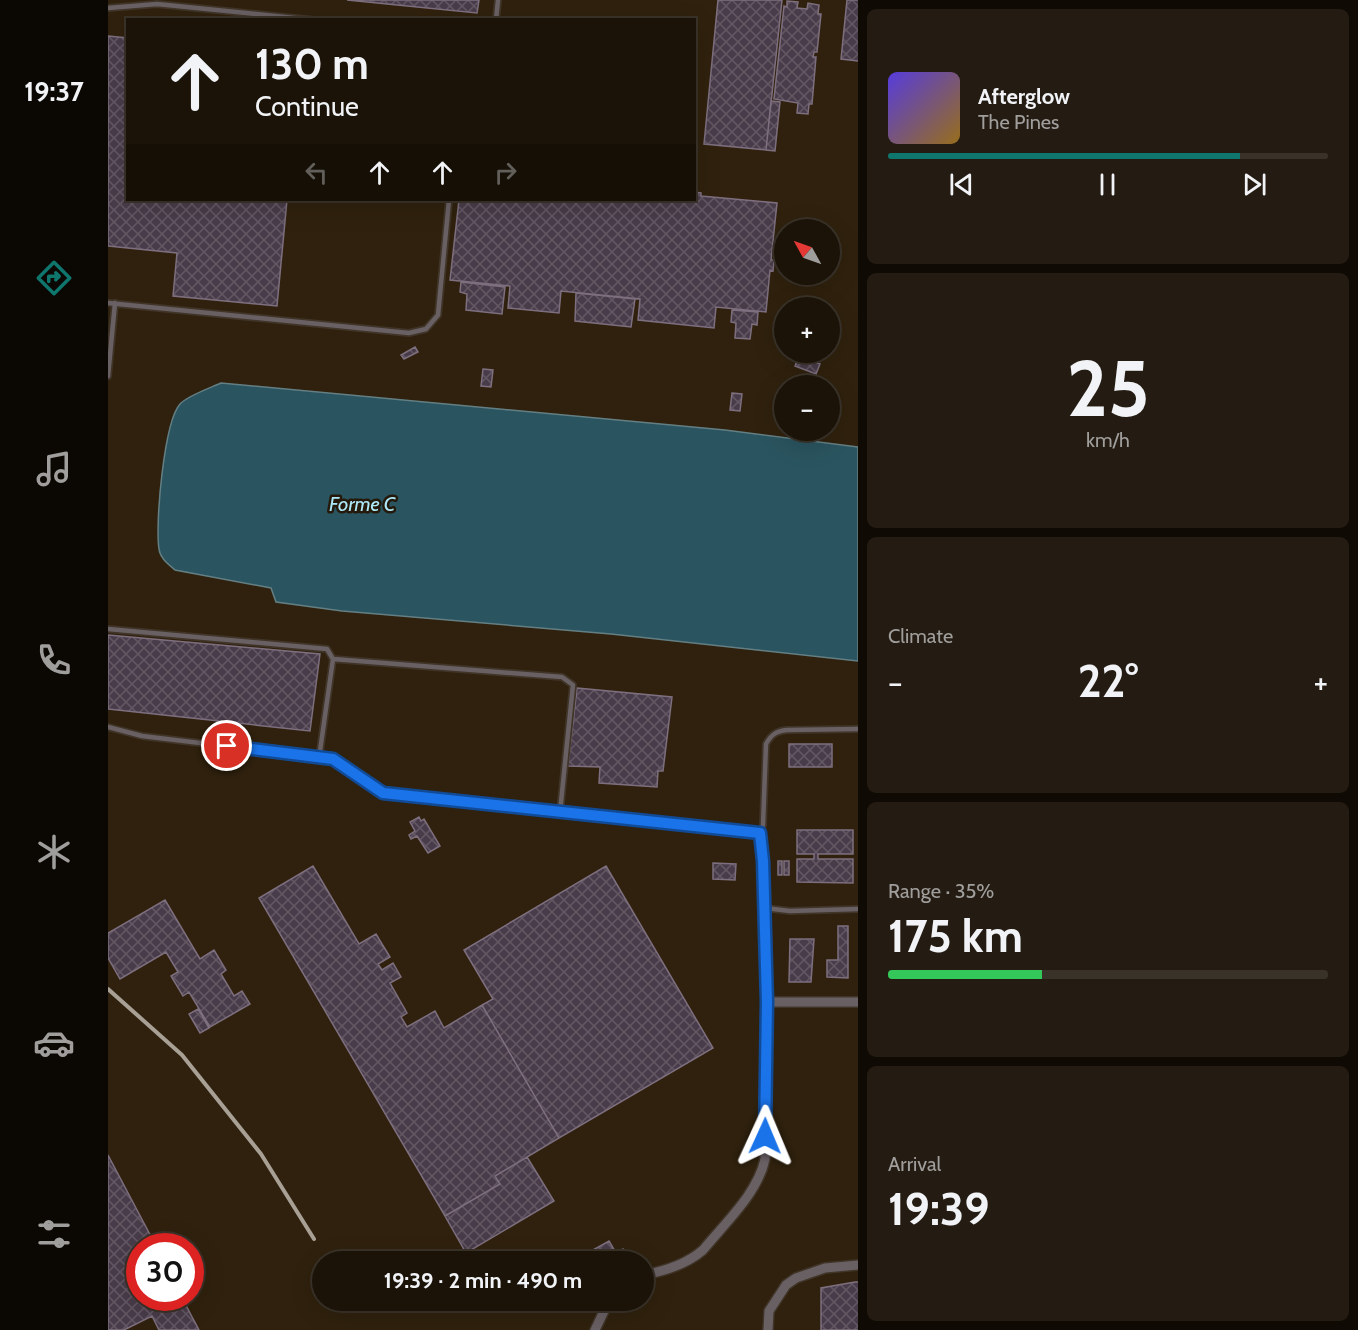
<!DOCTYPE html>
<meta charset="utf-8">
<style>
body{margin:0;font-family:Cabin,sans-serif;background:#241c12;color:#f1f3f6;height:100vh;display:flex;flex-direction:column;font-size:22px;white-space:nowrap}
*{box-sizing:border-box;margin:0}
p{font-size:20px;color:#a09e9c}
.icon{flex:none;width:33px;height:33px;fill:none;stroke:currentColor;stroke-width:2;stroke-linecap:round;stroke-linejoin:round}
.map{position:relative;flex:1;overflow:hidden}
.side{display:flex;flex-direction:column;gap:9px;padding:9px;background:#0f0a04;width:500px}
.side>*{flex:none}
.guide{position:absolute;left:18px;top:18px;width:570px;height:183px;border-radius:0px;box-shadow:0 6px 24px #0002,0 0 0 2px #393229;background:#1b1308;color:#f1f3f6;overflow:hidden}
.needle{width:39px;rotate:310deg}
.controls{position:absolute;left:666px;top:219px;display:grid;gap:12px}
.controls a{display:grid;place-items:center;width:66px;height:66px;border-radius:50%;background:#1b1308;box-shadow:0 6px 24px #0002,0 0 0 2px #393229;font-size:30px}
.speed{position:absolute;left:18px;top:1233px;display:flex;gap:12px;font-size:30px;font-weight:700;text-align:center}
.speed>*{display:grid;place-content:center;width:78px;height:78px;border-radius:50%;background:#1b1308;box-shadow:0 6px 24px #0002,0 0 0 2px #393229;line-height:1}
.speed .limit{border:9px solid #d22;background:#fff;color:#111}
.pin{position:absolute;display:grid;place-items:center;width:51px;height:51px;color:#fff;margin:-26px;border:3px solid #fff;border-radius:50%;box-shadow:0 2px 6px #0007}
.me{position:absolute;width:66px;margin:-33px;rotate:1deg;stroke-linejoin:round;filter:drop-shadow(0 0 4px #0008)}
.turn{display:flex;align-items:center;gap:21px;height:126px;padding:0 30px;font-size:27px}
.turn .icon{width:78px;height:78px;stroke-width:2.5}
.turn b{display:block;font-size:42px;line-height:51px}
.lanes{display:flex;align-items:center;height:57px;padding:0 30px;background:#0003;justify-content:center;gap:30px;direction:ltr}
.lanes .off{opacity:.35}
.big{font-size:45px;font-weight:700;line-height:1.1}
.side .card{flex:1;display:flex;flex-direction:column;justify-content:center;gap:9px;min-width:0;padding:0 21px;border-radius:9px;background:#241c12}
.side .dial{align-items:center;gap:0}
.dial b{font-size:78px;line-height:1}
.song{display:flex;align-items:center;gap:18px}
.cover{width:72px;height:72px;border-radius:9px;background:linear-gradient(135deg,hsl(250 70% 55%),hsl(40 70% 35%))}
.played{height:6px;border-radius:3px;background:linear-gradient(90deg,#0f766e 80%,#393229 80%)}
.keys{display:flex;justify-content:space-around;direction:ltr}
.heat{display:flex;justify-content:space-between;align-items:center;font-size:33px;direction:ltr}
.charge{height:9px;border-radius:4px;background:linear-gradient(90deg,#34c759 35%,#393229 0)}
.trip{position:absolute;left:204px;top:1251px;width:342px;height:60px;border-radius:30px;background:#1b1308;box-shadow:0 6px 24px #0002,0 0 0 2px #393229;font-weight:700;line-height:60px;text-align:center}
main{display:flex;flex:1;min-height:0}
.dock{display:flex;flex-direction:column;width:108px;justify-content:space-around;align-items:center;background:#0b0803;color:#a09e9c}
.dock .icon{width:42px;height:42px}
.dock .current{color:#0f766e}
.dock b{font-size:27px;color:#f1f3f6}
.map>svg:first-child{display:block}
.built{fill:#2f210d;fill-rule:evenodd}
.water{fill:#2a545f;stroke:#647f84;stroke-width:1.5}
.building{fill:url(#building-cross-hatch);stroke:#7e6f7f;stroke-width:1.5}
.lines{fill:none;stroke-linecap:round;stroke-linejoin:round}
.lane-casing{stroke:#403528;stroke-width:8}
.street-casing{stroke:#403528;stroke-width:12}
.lane{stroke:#696064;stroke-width:4.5}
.street{stroke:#696064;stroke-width:9}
.rail{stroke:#a8a095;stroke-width:4}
.route-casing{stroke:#114b97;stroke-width:15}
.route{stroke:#1a73e8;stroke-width:10}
.labels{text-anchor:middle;stroke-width:5;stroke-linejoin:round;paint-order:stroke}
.water-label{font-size:20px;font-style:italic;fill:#aee9fa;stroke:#24190b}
</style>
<main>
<nav class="dock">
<b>19:37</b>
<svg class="icon current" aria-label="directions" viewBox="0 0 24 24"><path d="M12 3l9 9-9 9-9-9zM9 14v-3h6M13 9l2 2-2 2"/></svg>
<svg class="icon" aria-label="music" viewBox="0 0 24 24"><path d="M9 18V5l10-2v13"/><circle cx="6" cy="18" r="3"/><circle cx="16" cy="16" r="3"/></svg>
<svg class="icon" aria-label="phone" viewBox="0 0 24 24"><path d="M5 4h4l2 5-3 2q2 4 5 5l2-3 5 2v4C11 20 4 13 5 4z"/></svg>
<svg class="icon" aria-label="climate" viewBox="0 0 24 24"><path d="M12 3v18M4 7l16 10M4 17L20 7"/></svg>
<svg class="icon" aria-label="car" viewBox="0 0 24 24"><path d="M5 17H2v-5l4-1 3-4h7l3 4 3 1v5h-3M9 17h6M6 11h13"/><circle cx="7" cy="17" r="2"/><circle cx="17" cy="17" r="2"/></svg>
<svg class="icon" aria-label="filters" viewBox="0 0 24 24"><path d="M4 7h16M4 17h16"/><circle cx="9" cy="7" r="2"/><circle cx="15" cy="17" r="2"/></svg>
</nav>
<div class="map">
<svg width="751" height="1330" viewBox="0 0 751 1330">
<defs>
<pattern id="building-cross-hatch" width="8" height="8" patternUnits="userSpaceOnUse" patternTransform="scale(1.5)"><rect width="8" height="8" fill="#493c4a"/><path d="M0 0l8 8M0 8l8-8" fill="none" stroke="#635864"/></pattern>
</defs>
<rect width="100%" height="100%" fill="#24190b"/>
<path class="built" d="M 0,0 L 750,0 L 750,1330 L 0,1330 ZM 20,20 L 586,20 L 586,200 L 20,200 ZM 676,230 L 722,230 L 722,274 L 676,274 ZM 676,308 L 722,308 L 722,352 L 676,352 ZM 676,386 L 722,386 L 722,430 L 676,430 ZM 32,1246 L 82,1246 L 82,1298 L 32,1298 ZM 214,1262 L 536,1262 L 536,1300 L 214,1300 Z"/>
<path class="water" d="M 113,383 L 617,430 L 750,447 L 750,661 L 503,634 L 234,611 L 168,602 L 163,588 L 67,570 C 60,564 52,558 51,549 C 47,524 56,422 72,404 C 79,396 102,388 113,383 Z"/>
<path class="building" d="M 239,0 L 371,0 L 369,13 Z
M 610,0 L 674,0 L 658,150 L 596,144 Z
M 739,0 L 751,0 L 751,61 L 733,59 Z
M 679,1 L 690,2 L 689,8 L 699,9 L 700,3 L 711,5 L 710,14 L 713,14 L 709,52 L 706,52 L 705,57 L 708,57 L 704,104 L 701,104 L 700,114 L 689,113 L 690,103 L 666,99 L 676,6 L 679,7 Z
M 0,36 L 20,38 L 20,200 L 179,200 L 169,306 L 65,296 L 69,253 L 0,246 Z
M 663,101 L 672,102 L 667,151 L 658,150 Z
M 586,192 L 593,193 L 593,196 L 669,203 L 663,260 L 666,260 L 665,271 L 662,270 L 658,312 L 608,307 L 606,328 L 530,320 L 532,299 L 453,291 L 451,313 L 400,308 L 402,286 L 342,280 L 351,200 L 586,200 Z
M 353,282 L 397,287 L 394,314 L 358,310 L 359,294 L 352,292 Z
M 468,293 L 527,299 L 523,327 L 467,321 Z
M 624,310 L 650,312 L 649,325 L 644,324 L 642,339 L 627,338 L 628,323 L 623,322 Z
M 307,347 L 310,352 L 296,359 L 293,355 Z
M 691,356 L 712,364 L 708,374 L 687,366 Z
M 375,369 L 385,370 L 383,387 L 373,386 Z
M 624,393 L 634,394 L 632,411 L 622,410 Z
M 0,635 L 212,654 L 202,731 L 0,709 Z
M 469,688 L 564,697 L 555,771 L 550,771 L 549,787 L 491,783 L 492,767 L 460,766 Z
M 681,744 L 724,744 L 724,767 L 681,767 Z
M 311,817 L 313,821 L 316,819 L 332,846 L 320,853 L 309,836 L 303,839 L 301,835 L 307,831 L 302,822 Z
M 689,830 L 745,830 L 745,854 L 710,854 L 710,859 L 745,859 L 745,883 L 689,882 L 689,859 L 706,859 L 706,854 L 689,854 Z
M 670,861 L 674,861 L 674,875 L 670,875 Z
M 676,861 L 681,861 L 681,875 L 676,875 Z
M 605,863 L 628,864 L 627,880 L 605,879 Z
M 205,866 L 251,944 L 268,934 L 282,957 L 270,964 L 274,970 L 285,963 L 293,977 L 282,983 L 299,1013 L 293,1017 L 299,1027 L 327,1011 L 336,1028 L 374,1005 L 451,1138 L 387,1176 L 392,1184 L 337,1216 L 151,898 Z
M 498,866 L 605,1048 L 451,1138 L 374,1005 L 385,999 L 356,950 Z
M 57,900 L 92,959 L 106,950 L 118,970 L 113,974 L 126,996 L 134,991 L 142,1004 L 102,1027 L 81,992 L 75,996 L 63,976 L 70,972 L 58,952 L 12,979 L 0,958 L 0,933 Z
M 730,926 L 740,926 L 740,978 L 719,977 L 719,960 L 730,960 Z
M 682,939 L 706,939 L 703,982 L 681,982 Z
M 90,1009 L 101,1028 L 92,1033 L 81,1014 Z
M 0,1155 L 48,1246 L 32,1246 L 32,1298 L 74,1298 L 91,1330 L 51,1330 L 44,1316 L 16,1330 L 0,1330 Z
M 419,1157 L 446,1201 L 358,1253 L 337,1216 L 392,1184 L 387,1176 Z
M 501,1241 L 508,1253 L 515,1249 L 520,1257 L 513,1262 L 477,1262 L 474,1256 Z
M 747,1282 L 751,1282 L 751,1330 L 713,1330 L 713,1288 Z"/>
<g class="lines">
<g class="lane-casing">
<path id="lane" d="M 0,8 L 49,4 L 206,20
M 388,20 L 390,0
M 0,303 L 301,333 L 318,329 L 330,315 L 341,200
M 0,376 L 7,303
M 0,629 L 219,649 L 225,659 L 211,758
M 225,659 L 454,677 L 465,685 L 452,812
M 0,727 L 34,736 L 225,759 L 275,793 L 652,833 L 655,846 L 657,908 L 682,911 L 751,909
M 652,833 L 655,825 L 658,744 C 663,735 668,731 679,730 L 751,729"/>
</g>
<g class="street-casing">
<path id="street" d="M 659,1002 L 751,1002
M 536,1275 C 557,1271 579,1264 595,1250 C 617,1223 650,1193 657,1159 L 659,1002 L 657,908
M 487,1330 L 497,1309 L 504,1300
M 660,1330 L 661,1311 L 678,1285 L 688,1278 L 717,1268 L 751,1265"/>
</g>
<use href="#lane" class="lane"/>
<use href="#street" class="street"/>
<path class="rail" d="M 0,989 L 74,1055 L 153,1154 L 206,1239"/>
</g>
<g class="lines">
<g class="route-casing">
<path id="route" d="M 119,746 L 225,759 L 275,793 L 652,833 L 655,861 L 659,1002 L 657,1136"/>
</g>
<use href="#route" class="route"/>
</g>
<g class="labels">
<g class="water-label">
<text x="254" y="511">Forme C</text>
</g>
</g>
</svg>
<div class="controls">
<a><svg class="needle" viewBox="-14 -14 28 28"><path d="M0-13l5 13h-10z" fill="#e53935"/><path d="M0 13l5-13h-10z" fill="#a09e9c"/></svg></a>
<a>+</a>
<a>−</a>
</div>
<div class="speed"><div class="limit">30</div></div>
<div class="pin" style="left:119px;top:746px;background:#d93025"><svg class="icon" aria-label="arrive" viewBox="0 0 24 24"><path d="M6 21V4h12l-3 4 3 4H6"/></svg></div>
<svg class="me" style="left:657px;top:1136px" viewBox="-20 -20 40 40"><path d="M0-17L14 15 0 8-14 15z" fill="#1a73e8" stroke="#fff" stroke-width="4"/></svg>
<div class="trip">19:39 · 2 min · 490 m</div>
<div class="guide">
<div class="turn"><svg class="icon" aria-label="ahead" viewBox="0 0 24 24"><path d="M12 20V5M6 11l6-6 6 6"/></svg><div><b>130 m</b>Continue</div></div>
<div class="lanes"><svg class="icon off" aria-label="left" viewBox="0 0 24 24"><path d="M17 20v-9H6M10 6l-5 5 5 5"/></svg><svg class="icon" aria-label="ahead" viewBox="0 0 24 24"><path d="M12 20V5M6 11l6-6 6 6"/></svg><svg class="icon" aria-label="ahead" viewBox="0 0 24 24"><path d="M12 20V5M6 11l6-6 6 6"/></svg><svg class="icon off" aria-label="right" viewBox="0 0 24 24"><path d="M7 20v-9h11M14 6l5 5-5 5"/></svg></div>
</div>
</div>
<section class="side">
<div class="card">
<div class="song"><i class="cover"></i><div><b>Afterglow</b><p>The Pines</p></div></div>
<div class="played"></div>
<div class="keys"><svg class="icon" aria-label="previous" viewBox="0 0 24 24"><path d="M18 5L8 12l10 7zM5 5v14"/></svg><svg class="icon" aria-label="pause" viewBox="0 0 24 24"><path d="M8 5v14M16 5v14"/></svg><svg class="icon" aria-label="next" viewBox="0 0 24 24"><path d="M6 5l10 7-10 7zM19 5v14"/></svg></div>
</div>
<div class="card dial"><b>25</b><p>km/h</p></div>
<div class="card"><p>Climate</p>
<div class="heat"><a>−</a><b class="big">22°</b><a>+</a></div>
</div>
<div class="card"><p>Range · 35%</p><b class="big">175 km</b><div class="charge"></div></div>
<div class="card"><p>Arrival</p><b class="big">19:39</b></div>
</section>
</main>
